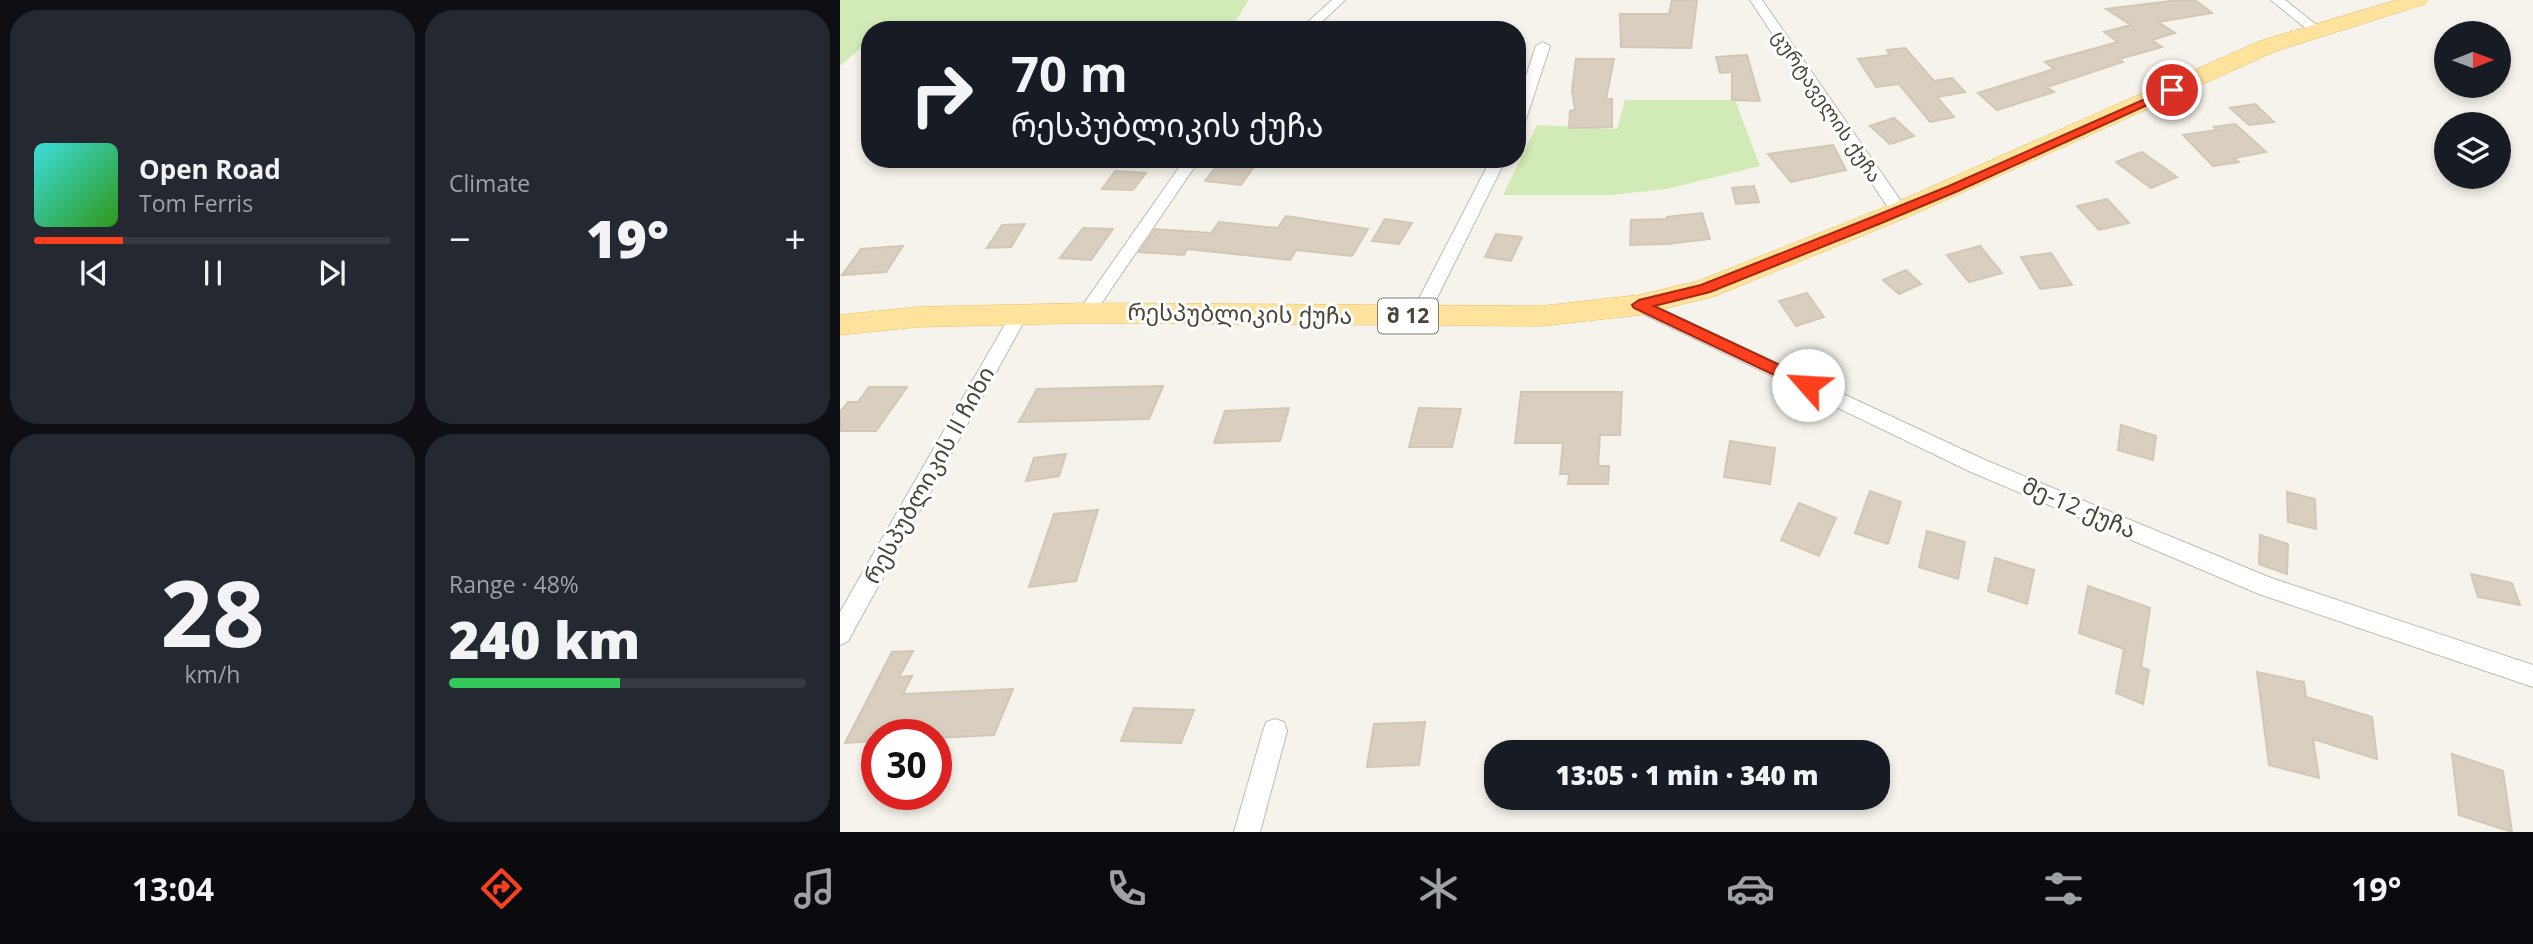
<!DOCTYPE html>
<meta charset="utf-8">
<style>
body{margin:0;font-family:"Open Sans","Noto Sans Georgian",sans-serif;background:#242831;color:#f1f3f6;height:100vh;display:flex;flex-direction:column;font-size:26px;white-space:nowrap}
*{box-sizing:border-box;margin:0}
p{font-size:23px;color:#9ea1a6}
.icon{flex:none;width:38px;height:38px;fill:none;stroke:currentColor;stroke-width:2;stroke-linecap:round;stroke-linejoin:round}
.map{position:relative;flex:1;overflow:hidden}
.side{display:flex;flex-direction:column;gap:10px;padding:10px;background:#0d0f14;width:840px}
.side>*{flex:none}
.top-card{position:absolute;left:21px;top:21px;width:665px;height:147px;border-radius:28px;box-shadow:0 4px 10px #0003;background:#171b24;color:#f1f3f6;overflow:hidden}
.needle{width:46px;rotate:89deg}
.buttons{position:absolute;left:1594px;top:21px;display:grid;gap:14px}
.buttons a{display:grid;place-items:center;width:77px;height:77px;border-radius:50%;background:#171b24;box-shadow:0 4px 10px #0003;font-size:35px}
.speed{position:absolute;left:21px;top:719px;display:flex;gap:14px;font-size:35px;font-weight:700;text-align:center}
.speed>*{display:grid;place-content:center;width:91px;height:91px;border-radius:50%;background:#171b24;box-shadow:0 4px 10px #0003;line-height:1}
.speed .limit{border:10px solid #d22;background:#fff;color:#111}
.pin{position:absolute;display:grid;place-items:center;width:60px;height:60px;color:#fff;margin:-30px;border:4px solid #fff;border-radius:50%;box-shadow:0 2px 7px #0007}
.me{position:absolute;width:77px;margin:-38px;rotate:296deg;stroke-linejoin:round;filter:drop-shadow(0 0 5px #0008)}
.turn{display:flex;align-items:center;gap:24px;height:147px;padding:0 35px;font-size:32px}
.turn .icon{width:91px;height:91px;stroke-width:2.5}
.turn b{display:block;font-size:49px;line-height:60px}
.big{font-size:52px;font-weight:800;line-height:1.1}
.side .widget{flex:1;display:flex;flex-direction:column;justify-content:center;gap:10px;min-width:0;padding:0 24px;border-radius:28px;background:#242831}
.side .dial{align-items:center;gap:0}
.dial b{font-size:91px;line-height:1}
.song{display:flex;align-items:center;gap:21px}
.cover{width:84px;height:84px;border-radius:10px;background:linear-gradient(135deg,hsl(180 70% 55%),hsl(110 70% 35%))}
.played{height:7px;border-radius:4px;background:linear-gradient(90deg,#fc3f1d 25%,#363941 25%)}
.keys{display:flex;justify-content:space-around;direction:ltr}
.heat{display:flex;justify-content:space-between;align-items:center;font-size:38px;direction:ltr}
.charge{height:10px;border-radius:5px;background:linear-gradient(90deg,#34c759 48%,#363941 0)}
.side .tiles{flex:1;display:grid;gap:10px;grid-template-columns:repeat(2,1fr)}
.trip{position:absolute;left:644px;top:740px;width:406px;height:70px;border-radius:28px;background:#171b24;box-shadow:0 4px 10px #0003;font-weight:800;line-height:70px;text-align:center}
.dock{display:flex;height:112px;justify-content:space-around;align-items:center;background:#090b0e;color:#9ea1a6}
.dock .icon{width:49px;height:49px}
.dock .on{color:#fc3f1d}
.dock b{font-size:32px;color:#f1f3f6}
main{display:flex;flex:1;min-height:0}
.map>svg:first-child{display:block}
.green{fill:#d2eab5}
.building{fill:#d8cfc1;stroke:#d3c7b4;stroke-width:2}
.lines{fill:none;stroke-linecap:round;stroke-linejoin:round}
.minor-casing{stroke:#c2bbae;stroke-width:2}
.primary-casing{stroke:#e6c16a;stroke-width:1}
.minor{fill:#fff;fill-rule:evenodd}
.primary{fill:#ffe39c;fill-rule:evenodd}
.route{fill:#fc3f1d;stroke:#a42913;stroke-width:2}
.labels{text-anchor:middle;stroke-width:6;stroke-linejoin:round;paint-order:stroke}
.far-street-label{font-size:19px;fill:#4b4439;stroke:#fff}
.shield{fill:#fff;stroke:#817c74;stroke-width:2}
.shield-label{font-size:21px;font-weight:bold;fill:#4b4439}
.street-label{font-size:23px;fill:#4b4439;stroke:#fff}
</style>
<main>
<section class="side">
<div class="tiles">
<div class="widget">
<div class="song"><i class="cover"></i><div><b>Open Road</b><p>Tom Ferris</p></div></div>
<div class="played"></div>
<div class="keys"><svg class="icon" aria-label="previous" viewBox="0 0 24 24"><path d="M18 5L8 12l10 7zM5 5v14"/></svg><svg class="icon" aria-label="pause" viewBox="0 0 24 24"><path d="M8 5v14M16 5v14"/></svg><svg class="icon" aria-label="next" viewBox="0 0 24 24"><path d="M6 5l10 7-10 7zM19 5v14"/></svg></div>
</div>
<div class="widget"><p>Climate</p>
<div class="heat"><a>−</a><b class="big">19°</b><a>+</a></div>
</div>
<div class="widget dial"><b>28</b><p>km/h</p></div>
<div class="widget"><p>Range · 48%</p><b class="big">240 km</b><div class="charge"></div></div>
</div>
</section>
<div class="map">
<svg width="1693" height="832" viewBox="0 0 1693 832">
<rect width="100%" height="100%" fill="#f6f3ec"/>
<path class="green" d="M 0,0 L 409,0 L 394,23 L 268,22 L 261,30 L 171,30 L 170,22 L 128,22 L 113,30 L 30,30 L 30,47 L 22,47 L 0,66 Z
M 785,100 L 895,100 L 920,166 L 827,189 L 771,195 L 663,195 L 697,125 L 777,129 Z"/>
<path class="building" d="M 832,0 L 857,0 L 851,48 L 781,47 L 780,14 L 829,14 Z
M 1339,0 L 1355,0 L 1372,13 L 1318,22 L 1335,33 L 1312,40 L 1322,47 L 1279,59 L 1283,62 L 1207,87 L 1214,92 L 1157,110 L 1138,93 L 1214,69 L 1205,62 L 1278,42 L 1264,32 L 1291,25 L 1266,9 Z
M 1065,48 L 1094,81 L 1112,78 L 1125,92 L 1097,97 L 1114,117 L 1090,122 L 1059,84 L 1036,87 L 1018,59 L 1050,55 L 1047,50 Z
M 907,55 L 920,101 L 892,100 L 892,72 L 880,73 L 876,57 Z
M 736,59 L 774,59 L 766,99 L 772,99 L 772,127 L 729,128 L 730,111 L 735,110 L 732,90 Z
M 1415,104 L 1434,122 L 1409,125 L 1390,108 Z
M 1054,118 L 1074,136 L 1050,144 L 1030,126 Z
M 1395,124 L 1426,152 L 1394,158 L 1399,162 L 1373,166 L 1343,135 L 1377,130 L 1374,127 Z
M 993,145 L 1006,170 L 951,182 L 928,154 Z
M 1302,152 L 1337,177 L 1311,188 L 1276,162 Z
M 380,162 L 415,165 L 401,185 L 365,181 Z
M 275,171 L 306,173 L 293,190 L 262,189 Z
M 914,186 L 919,202 L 896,204 L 892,188 Z
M 1267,199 L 1289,223 L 1259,230 L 1237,206 Z
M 862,213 L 870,239 L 827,244 L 790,245 L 791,220 L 827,219 L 827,217 Z
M 446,216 L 528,229 L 512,256 L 456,250 L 450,260 L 347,249 L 344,255 L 299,252 L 315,229 L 371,233 L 379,222 L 438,228 Z
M 545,219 L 572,223 L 559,244 L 532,241 Z
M 185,224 L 171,247 L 147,248 L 162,225 Z
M 243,228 L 273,229 L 251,260 L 220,258 Z
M 656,234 L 682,237 L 671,261 L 645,257 Z
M 63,246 L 46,272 L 2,275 L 21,249 Z
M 1140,246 L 1162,273 L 1129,282 L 1107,255 Z
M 1211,253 L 1232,285 L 1200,289 L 1181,257 Z
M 1066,270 L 1081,284 L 1059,294 L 1043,280 Z
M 967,293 L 984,317 L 956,326 L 939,301 Z
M 323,386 L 309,419 L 179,422 L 197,389 Z
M 29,387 L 67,387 L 36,431 L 0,431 L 0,412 L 8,402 L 18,402 Z
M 681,392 L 782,392 L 780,435 L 760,435 L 758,466 L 769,466 L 768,484 L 728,484 L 729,474 L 720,474 L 723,443 L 675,443 Z
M 449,408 L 440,441 L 374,443 L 385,411 Z
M 579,408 L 621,409 L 612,447 L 569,447 Z
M 1281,425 L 1316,436 L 1313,460 L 1278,450 Z
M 890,441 L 935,448 L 930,484 L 884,477 Z
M 226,454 L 219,476 L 186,481 L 194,458 Z
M 1030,491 L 1061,502 L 1048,544 L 1015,533 Z
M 1447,492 L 1475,499 L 1476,529 L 1448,522 Z
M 959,503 L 996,518 L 979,556 L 941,540 Z
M 258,510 L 236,581 L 189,587 L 214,514 Z
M 1087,531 L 1125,542 L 1118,579 L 1079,567 Z
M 1420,535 L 1448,544 L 1447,574 L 1419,564 Z
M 1155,558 L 1194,570 L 1187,604 L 1148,591 Z
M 1631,574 L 1672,583 L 1680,605 L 1638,597 Z
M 1248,586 L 1310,608 L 1301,667 L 1309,670 L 1303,704 L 1276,693 L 1284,649 L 1239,633 Z
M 73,651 L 59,677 L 72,676 L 63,694 L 173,689 L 154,735 L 96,738 L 96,735 L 37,735 L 37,741 L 5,743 L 52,652 Z
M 1417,672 L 1464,682 L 1466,697 L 1532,717 L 1537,759 L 1473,739 L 1479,778 L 1429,765 Z
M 294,708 L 354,710 L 341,743 L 281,741 Z
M 585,722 L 579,765 L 527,767 L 534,724 Z
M 1612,754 L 1663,771 L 1672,832 L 1619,815 Z"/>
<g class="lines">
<g class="minor-casing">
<path id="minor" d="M 492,0 L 505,0 L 473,30 L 459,30 Z
M 910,0 L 922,0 L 1065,207 L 1067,211 L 1065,215 L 1053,215 Z
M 1431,0 L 1445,0 L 1484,31 L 1478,35 L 1473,34 Z
M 703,42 L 710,46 L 684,125 L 677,129 L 677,103 L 696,46 Z
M 345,159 L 360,159 L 252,317 L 240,317 L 237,313 L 240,309 Z
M 651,159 L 666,159 L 588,316 L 585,320 L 573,320 L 570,316 Z
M 799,299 L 1145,460 L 1431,578 L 1693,665 L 1693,687 L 1419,594 L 1131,472 L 793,309 L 790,305 Z
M 178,310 L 184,312 L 187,316 L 8,641 L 0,645 L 0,612 L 172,312 Z
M 435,719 L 444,722 L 447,731 L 420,832 L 394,832 L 423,731 L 426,722 Z"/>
</g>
<g class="primary-casing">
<path id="primary" d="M 1557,0 L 1588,0 L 1585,4 L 1436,51 L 1068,217 L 875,296 L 799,315 L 701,326 L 246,323 L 77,327 L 0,335 L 0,315 L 77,307 L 246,303 L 701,306 L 799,295 L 858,281 L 1050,205 L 1420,41 Z"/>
</g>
<use href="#minor" class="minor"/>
<use href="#primary" class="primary"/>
</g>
<path class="route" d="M 1332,87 L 1337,90 L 1336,92 L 1118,191 L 1039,224 L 870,292 L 814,306 L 974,381 L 976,385 L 974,389 L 963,389 L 794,308 L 792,305 L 799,300 L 861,285 L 1030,218 L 1109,186 Z"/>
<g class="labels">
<g class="far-street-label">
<text transform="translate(987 106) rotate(56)" y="7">ცურტაველის ქუჩა</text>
</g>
<rect class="shield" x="538" y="298.5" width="60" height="35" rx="5"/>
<g class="shield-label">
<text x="568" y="323">შ 12</text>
</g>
<g class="street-label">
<text transform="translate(400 314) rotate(1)" y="8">რესპუბლიკის ქუჩა</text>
<text transform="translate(89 475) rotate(-61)" y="8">რესპუბლიკის II ჩიხი</text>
<text transform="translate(1239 508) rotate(23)" y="8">მე-12 ქუჩა</text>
</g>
</g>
</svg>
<div class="buttons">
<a><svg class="needle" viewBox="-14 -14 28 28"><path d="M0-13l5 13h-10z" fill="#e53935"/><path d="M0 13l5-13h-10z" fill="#9ea1a6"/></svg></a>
<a><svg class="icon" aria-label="layers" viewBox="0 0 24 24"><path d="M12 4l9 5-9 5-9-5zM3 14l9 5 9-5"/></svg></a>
</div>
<div class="speed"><div class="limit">30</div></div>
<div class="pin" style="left:1332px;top:90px;background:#d93025"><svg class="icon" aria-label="arrive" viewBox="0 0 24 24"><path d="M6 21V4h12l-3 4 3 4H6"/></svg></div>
<svg class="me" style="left:968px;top:385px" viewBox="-20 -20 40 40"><circle r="19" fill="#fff"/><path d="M0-13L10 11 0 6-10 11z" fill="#fc3f1d"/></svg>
<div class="trip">13:05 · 1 min · 340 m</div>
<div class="top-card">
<div class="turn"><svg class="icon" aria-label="right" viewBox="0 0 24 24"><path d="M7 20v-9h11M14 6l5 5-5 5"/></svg><div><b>70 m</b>რესპუბლიკის ქუჩა</div></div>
</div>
</div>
</main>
<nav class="dock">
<b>13:04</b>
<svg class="icon on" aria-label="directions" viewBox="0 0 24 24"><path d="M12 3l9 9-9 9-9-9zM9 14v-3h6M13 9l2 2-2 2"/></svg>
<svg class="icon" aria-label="music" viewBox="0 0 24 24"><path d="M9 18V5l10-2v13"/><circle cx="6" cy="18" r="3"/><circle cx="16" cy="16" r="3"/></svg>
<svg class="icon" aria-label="phone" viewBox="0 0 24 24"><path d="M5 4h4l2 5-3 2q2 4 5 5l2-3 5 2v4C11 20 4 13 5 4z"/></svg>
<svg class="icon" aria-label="climate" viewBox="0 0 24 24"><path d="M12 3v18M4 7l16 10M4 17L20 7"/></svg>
<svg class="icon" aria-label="car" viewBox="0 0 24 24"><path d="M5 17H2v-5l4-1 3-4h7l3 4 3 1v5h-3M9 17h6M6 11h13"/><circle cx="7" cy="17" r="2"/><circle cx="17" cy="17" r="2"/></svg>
<svg class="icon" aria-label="filters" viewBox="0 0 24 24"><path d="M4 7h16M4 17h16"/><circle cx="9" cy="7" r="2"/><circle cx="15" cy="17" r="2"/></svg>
<b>19°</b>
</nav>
